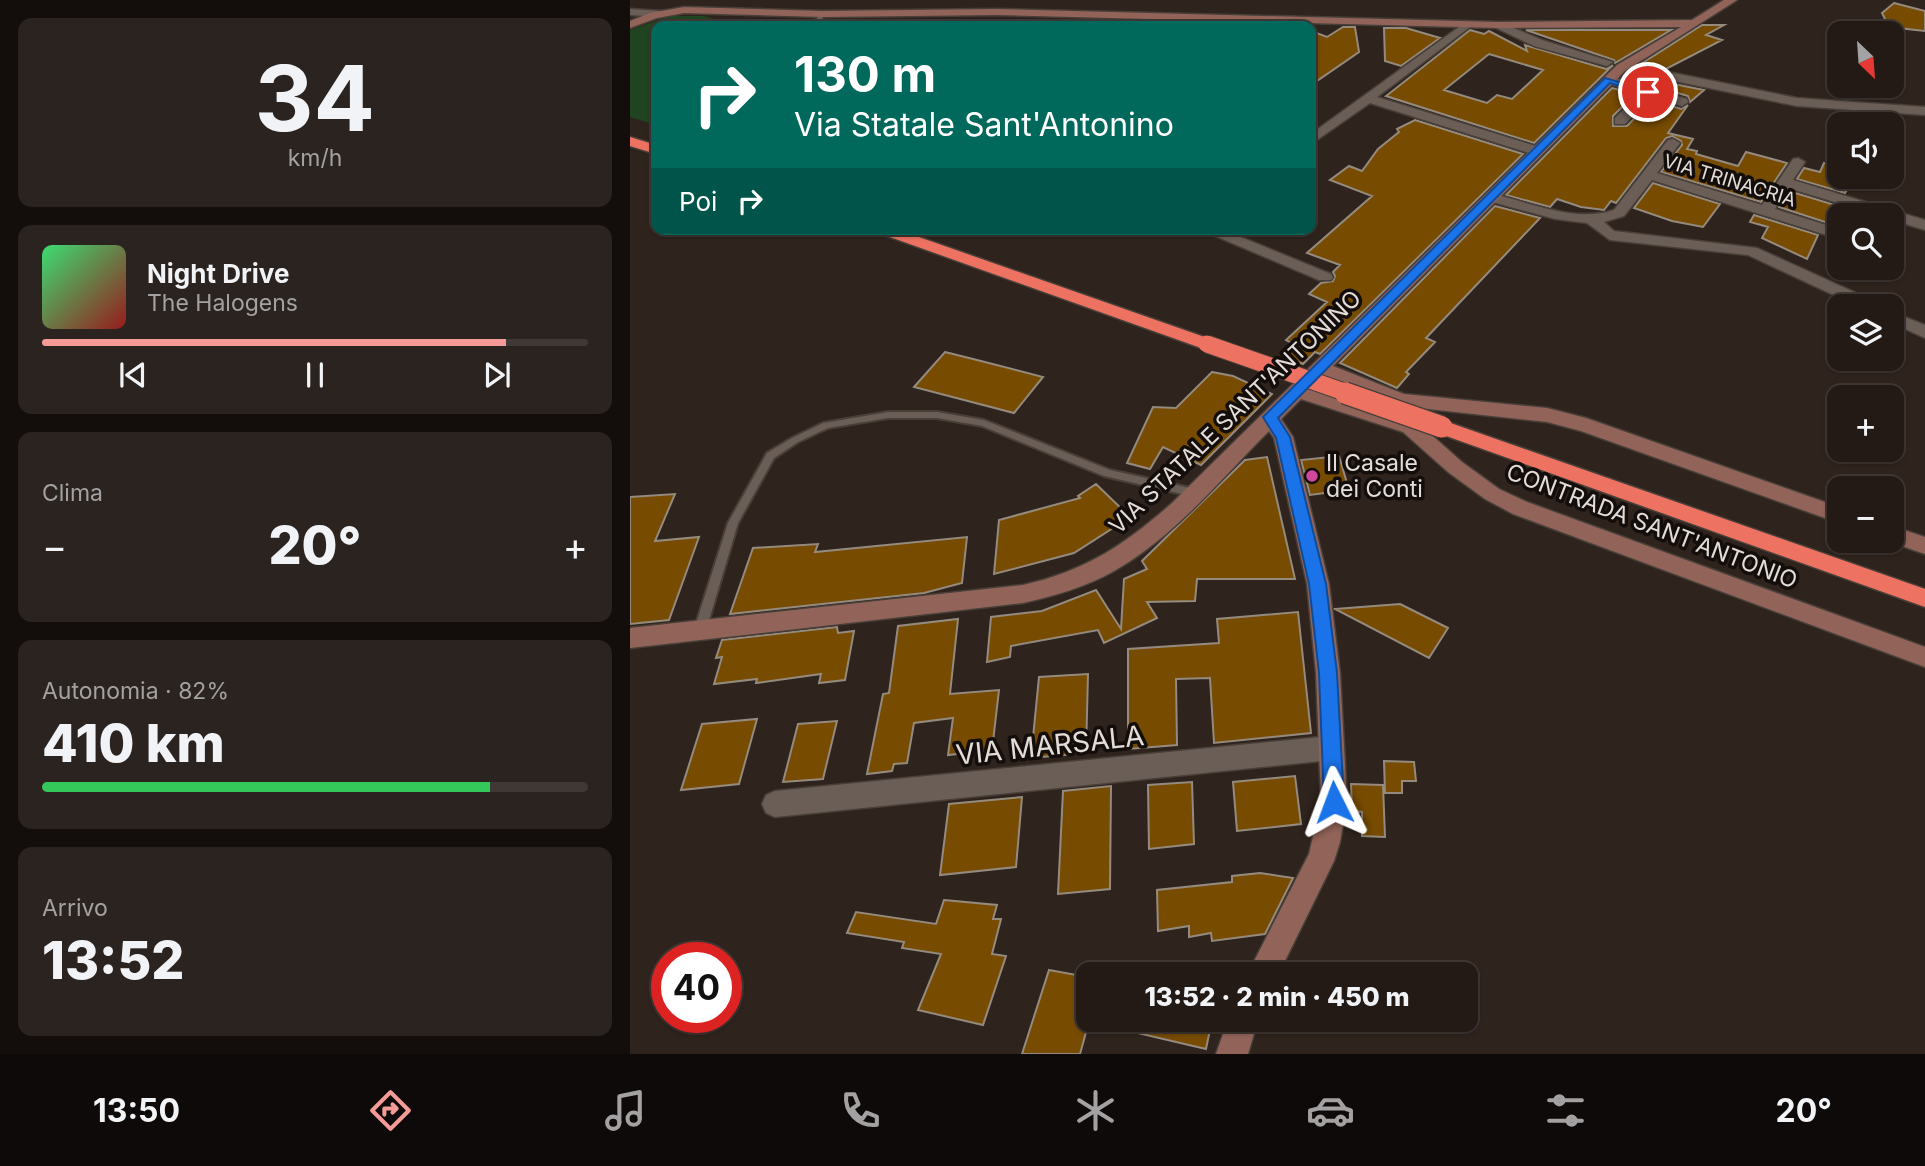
<!DOCTYPE html>
<html lang="it">
<meta charset="utf-8">
<style>
body{margin:0;font-family:Inter,sans-serif;background:#2b231f;color:#f1f3f6;height:100vh;display:flex;flex-direction:column;font-size:26px;white-space:nowrap}
*{box-sizing:border-box;margin:0}
p{font-size:23px;color:#a3a1a1}
.icon{flex:none;width:38px;height:38px;fill:none;stroke:currentColor;stroke-width:2;stroke-linecap:round;stroke-linejoin:round}
.map{position:relative;flex:1;overflow:hidden}
.drawer{display:flex;flex-direction:column;gap:18px;padding:18px;background:#130e0c;width:630px}
.drawer>*{flex:none}
.banner{position:absolute;left:21px;top:21px;width:665px;height:214px;border-radius:14px;box-shadow:0 2px 5px #0004,0 0 0 2px #403835;background:#00695c;color:#fff;overflow:hidden}
.needle{width:46px;rotate:155deg}
.tools{position:absolute;left:1197px;top:21px;display:grid;gap:14px}
.tools a{display:grid;place-items:center;width:77px;height:77px;border-radius:14px;background:#231a16;box-shadow:0 2px 5px #0004,0 0 0 2px #403835;font-size:35px}
.speed{position:absolute;left:21px;top:942px;display:flex;gap:14px;font-size:35px;font-weight:700;text-align:center}
.speed>*{display:grid;place-content:center;width:91px;height:91px;border-radius:50%;background:#231a16;box-shadow:0 2px 5px #0004,0 0 0 2px #403835;line-height:1}
.speed .limit{border:10px solid #d22;background:#fff;color:#111}
.pin{position:absolute;display:grid;place-items:center;width:60px;height:60px;color:#fff;margin:-30px;border:4px solid #fff;border-radius:50%;box-shadow:0 2px 7px #0007}
.me{position:absolute;width:77px;margin:-38px;rotate:357deg;stroke-linejoin:round;filter:drop-shadow(0 0 5px #0008)}
.turn{display:flex;align-items:center;gap:24px;height:147px;padding:0 28px;font-size:32px}
.turn .icon{width:91px;height:91px;stroke-width:2.5}
.turn b{display:block;font-size:49px;line-height:60px}
.then{display:flex;align-items:center;height:66px;padding:0 28px;background:#0003;gap:14px;font-size:26px}
.big{font-size:52px;font-weight:800;line-height:1.1}
.drawer .tile{flex:1;display:flex;flex-direction:column;justify-content:center;gap:10px;min-width:0;padding:0 24px;border-radius:14px;background:#2b231f}
.drawer .dial{align-items:center;gap:0}
.dial b{font-size:91px;line-height:1}
.song{display:flex;align-items:center;gap:21px}
.cover{width:84px;height:84px;border-radius:10px;background:linear-gradient(135deg,hsl(140 70% 55%),hsl(0 70% 35%))}
.played{height:7px;border-radius:4px;background:linear-gradient(90deg,#f59b97 85%,#403835 85%)}
.keys{display:flex;justify-content:space-around;direction:ltr}
.heat{display:flex;justify-content:space-between;align-items:center;font-size:38px;direction:ltr}
.charge{height:10px;border-radius:5px;background:linear-gradient(90deg,#34c759 82%,#403835 0)}
.trip{position:absolute;left:446px;top:962px;width:402px;height:70px;border-radius:14px;background:#231a16;box-shadow:0 2px 5px #0004,0 0 0 2px #403835;font-weight:800;line-height:70px;text-align:center}
.dock{display:flex;height:112px;justify-content:space-around;align-items:center;background:#0e0a09;color:#a3a1a1}
.dock .icon{width:49px;height:49px}
.dock .selected{color:#f59b97}
.dock b{font-size:32px;color:#f1f3f6}
main{display:flex;flex:1;min-height:0}
.map>svg:first-child{display:block}
.green{fill:#204320}
.building{fill:#774b00;stroke:#948a7e;stroke-width:2;fill-rule:evenodd}
.lines{fill:none;stroke-linecap:round;stroke-linejoin:round}
.lane-casing{stroke:#483f39;stroke-width:4}
.street-casing{stroke:#483f39;stroke-width:3}
.secondary-casing{stroke:#483f39;stroke-width:3}
.highway-casing{stroke:#483f39;stroke-width:3}
.lane{fill:#6b5e56;fill-rule:evenodd}
.street{fill:#6b5e56;fill-rule:evenodd}
.secondary{fill:#926459;fill-rule:evenodd}
.highway{fill:#ee7261;fill-rule:evenodd}
.highway-bridge-far1-casing{stroke:#483f39;stroke-width:19;stroke-linecap:butt}
.highway-bridge-casing{stroke:#483f39;stroke-width:24;stroke-linecap:butt}
.highway-bridge-far1{stroke:#ee7261;stroke-width:17}
.highway-bridge{stroke:#ee7261;stroke-width:21}
.route{fill:#1a73e8;stroke:#114b97;stroke-width:2}
.hotel-dot{fill:#d1479c;stroke:#130e0b;stroke-width:2.5}
.labels{text-anchor:middle;stroke-width:7;stroke-linejoin:round;paint-order:stroke}
.far-street-label{font-size:19px;fill:#e4dcd8;stroke:#130e0b}
.street-label{font-size:23px;fill:#e4dcd8;stroke:#130e0b}
.poi-label{font-size:23px;fill:#e4dcd8;stroke:#130e0b;text-anchor:start}
.near-street-label{font-size:28px;fill:#e4dcd8;stroke:#130e0b}
</style>
<main>
<section class="drawer">
<div class="tile dial"><b>34</b><p>km/h</p></div>
<div class="tile">
<div class="song"><i class="cover"></i><div><b>Night Drive</b><p>The Halogens</p></div></div>
<div class="played"></div>
<div class="keys"><svg class="icon" aria-label="previous" viewBox="0 0 24 24"><path d="M18 5L8 12l10 7zM5 5v14"/></svg><svg class="icon" aria-label="pause" viewBox="0 0 24 24"><path d="M8 5v14M16 5v14"/></svg><svg class="icon" aria-label="next" viewBox="0 0 24 24"><path d="M6 5l10 7-10 7zM19 5v14"/></svg></div>
</div>
<div class="tile"><p>Clima</p>
<div class="heat"><a>−</a><b class="big">20°</b><a>+</a></div>
</div>
<div class="tile"><p>Autonomia · 82%</p><b class="big">410 km</b><div class="charge"></div></div>
<div class="tile"><p>Arrivo</p><b class="big">13:52</b></div>
</section>
<div class="map">
<svg width="1295" height="1054" viewBox="0 0 1295 1054">
<rect width="100%" height="100%" fill="#2f231d"/>
<path class="green" d="M 40,16 L 73,16 L 112,26 L 26,26 L 26,125 L 0,117 L 0,30 Z"/>
<path class="building" d="M 1264,3 L 1295,11 L 1295,31 L 1259,27 L 1252,13 Z
M 1072,25 L 1094,25 L 1076,35 L 1092,40 L 1036,69 L 1011,64 Z
M 713,27 L 725,27 L 729,52 L 681,85 L 681,31 L 697,37 Z
M 754,28 L 776,28 L 810,38 L 771,66 L 755,61 Z
M 840,30 L 854,34 L 859,31 L 897,51 L 895,45 L 976,69 L 983,65 L 904,143 L 756,96 ZM 859,54 L 913,70 L 882,99 L 867,95 L 857,103 L 814,90 Z
M 896,30 L 1041,30 L 985,63 L 984,60 Z
M 997,73 L 999,75 L 1074,90 L 1060,102 L 1058,96 L 993,77 Z
M 982,88 L 1005,94 L 983,116 L 983,126 L 997,126 L 1022,100 L 1051,109 L 1058,105 L 1038,133 L 1063,139 L 1057,149 L 1067,151 L 1066,154 L 1108,166 L 1116,152 L 1157,163 L 1131,202 L 1031,172 L 1052,145 L 1051,141 L 1042,136 L 1036,138 L 986,203 L 981,201 L 974,210 L 951,207 L 927,199 L 920,207 L 876,195 Z
M 785,120 L 893,154 L 690,354 L 685,352 L 673,364 L 654,356 L 665,345 L 656,340 L 697,302 L 679,294 L 691,283 L 703,281 L 705,276 L 703,272 L 710,265 L 677,253 L 742,196 L 700,180 L 719,166 L 732,171 L 748,149 L 769,132 L 767,129 Z
M 1194,163 L 1209,167 L 1209,178 L 1222,181 L 1215,193 L 1167,179 L 1174,168 L 1190,172 Z
M 1023,183 L 1090,204 L 1073,227 L 1042,221 L 1004,208 Z
M 1159,191 L 1208,206 L 1198,223 L 1149,207 Z
M 865,206 L 910,218 L 796,338 L 805,342 L 776,372 L 779,374 L 767,388 L 710,363 Z
M 1124,215 L 1188,235 L 1177,259 L 1132,238 L 1138,227 L 1120,222 Z
M 315,352 L 351,361 L 413,377 L 384,413 L 284,387 Z
M 582,372 L 603,376 L 642,394 L 571,465 L 533,447 L 520,469 L 497,463 L 523,407 L 546,408 Z
M 709,456 L 719,490 L 680,495 L 671,460 Z
M 637,457 L 665,579 L 567,579 L 565,601 L 517,602 L 527,618 L 474,643 L 468,630 L 381,646 L 380,657 L 357,662 L 361,617 L 412,611 L 466,590 L 491,629 L 494,579 L 517,569 L 512,561 L 615,460 Z
M 466,484 L 500,517 L 444,553 L 364,574 L 369,520 L 450,498 L 448,496 Z
M 45,494 L 25,541 L 69,537 L 39,620 L 0,624 L 0,497 Z
M 337,537 L 332,583 L 294,593 L 100,614 L 123,548 L 188,544 L 185,552 Z
M 770,604 L 818,628 L 799,658 L 705,609 Z
M 668,612 L 681,733 L 584,743 L 580,678 L 546,679 L 547,745 L 498,749 L 498,649 L 589,643 L 587,619 Z
M 328,619 L 320,694 L 369,690 L 362,750 L 318,755 L 323,718 L 284,723 L 277,763 L 264,764 L 262,771 L 237,774 L 253,694 L 259,693 L 268,626 Z
M 207,627 L 208,633 L 224,631 L 215,680 L 189,683 L 191,674 L 126,683 L 127,679 L 84,684 L 92,657 L 86,658 L 92,640 Z
M 458,674 L 456,753 L 401,758 L 409,677 Z
M 127,719 L 109,784 L 51,790 L 72,724 Z
M 207,721 L 193,779 L 153,782 L 168,724 Z
M 754,761 L 784,762 L 786,781 L 772,781 L 772,793 L 755,793 Z
M 665,776 L 671,824 L 607,831 L 603,782 Z
M 562,782 L 564,844 L 519,849 L 518,785 Z
M 721,784 L 753,785 L 755,837 L 732,836 L 732,812 L 722,811 Z
M 481,786 L 480,889 L 428,894 L 433,791 Z
M 392,797 L 386,867 L 310,875 L 319,804 Z
M 630,873 L 663,878 L 635,934 L 582,941 L 581,933 L 559,937 L 559,926 L 528,931 L 527,890 L 602,882 L 602,876 Z
M 314,900 L 367,905 L 363,919 L 371,919 L 362,954 L 376,956 L 353,1025 L 288,1010 L 311,954 L 272,948 L 274,942 L 217,933 L 226,912 L 306,924 Z
M 419,970 L 458,977 L 458,1025 L 450,1054 L 392,1054 Z
M 482,1020 L 582,1020 L 576,1049 L 482,1027 Z"/>
<g class="lines">
<g class="lane-casing">
<path id="lane" d="M 192,12 L 195,14 L 187,26 L 181,26 Z
M 258,412 L 307,412 L 354,420 L 480,470 L 565,489 L 570,493 L 565,497 L 474,476 L 352,426 L 307,418 L 258,418 L 198,428 L 168,442 L 144,458 L 108,523 L 76,630 L 74,633 L 70,635 L 66,633 L 64,630 L 98,523 L 137,453 L 162,438 L 193,423 Z"/>
</g>
<g class="street-casing">
<path id="street" d="M 0,9 L 31,11 L 37,14 L 31,17 L 0,15 Z
M 648,17 L 654,20 L 646,26 L 632,26 Z
M 836,22 L 840,23 L 840,27 L 747,97 L 912,148 L 912,154 L 902,154 L 740,103 L 681,144 L 681,134 Z
M 864,23 L 872,23 L 912,40 L 983,62 L 977,66 L 904,46 L 864,27 Z
M 1004,65 L 1167,98 L 1295,107 L 1295,115 L 1167,106 L 1000,72 L 998,69 Z
M 979,76 L 1057,99 L 1058,102 L 1052,106 L 1021,97 L 995,124 L 985,124 L 985,118 L 1010,93 L 975,83 L 975,77 Z
M 1043,139 L 1050,143 L 1027,173 L 1132,205 L 1163,159 L 1168,158 L 1175,162 L 1163,180 L 1295,220 L 1295,230 L 1262,220 L 1262,215 L 1248,215 L 1158,188 L 1145,209 L 1209,229 L 1209,239 L 1022,180 L 994,216 L 974,222 L 984,231 L 1127,248 L 1246,302 L 1248,306 L 1227,306 L 1118,255 L 980,240 L 957,223 L 925,219 L 855,200 L 853,197 L 860,193 C 899,202 944,223 984,210 L 1038,140 Z
M 569,229 L 591,229 L 701,274 L 703,277 L 701,280 L 689,280 Z
M 1262,312 L 1295,325 L 1295,338 L 1262,323 Z
M 701,736 L 710,740 L 714,748 L 710,756 L 701,760 L 145,817 L 136,813 L 132,804 L 136,795 L 145,791 Z"/>
</g>
<g class="secondary-casing">
<path id="secondary" d="M 1094,0 L 1107,0 L 995,71 L 703,366 L 774,394 L 917,408 L 956,418 L 1209,507 L 1209,523 L 951,431 L 917,422 L 771,406 L 694,376 L 683,386 L 685,390 L 696,395 L 787,422 L 832,462 L 869,489 L 897,502 L 1295,647 L 1295,667 L 883,514 L 855,499 L 818,472 L 773,432 L 671,399 L 651,419 L 663,437 L 699,584 L 710,673 L 717,801 L 710,842 L 704,861 L 648,975 L 617,975 L 679,854 L 691,801 L 686,673 L 677,584 L 644,438 L 639,431 C 591,479 544,537 484,571 C 456,587 424,596 393,603 L 0,648 L 0,628 L 393,585 C 455,571 493,546 541,504 L 987,65 L 1051,27 L 868,28 L 366,15 L 192,17 L 54,13 L 27,18 L 0,28 L 0,21 L 20,13 L 54,7 L 192,11 L 366,9 L 868,22 L 1062,20 Z
M 1262,526 L 1295,537 L 1295,554 L 1257,541 L 1262,541 Z
M 598,1020 L 628,1020 L 618,1054 L 586,1054 Z"/>
</g>
<g class="highway-casing">
<path id="highway" d="M 0,137 L 26,145 L 26,154 L 0,146 Z
M 243,229 L 266,229 L 583,340 L 586,344 L 583,348 L 571,348 L 246,232 Z
M 812,420 L 1295,589 L 1295,607 L 805,432 L 802,427 L 805,422 Z"/>
</g>
<use href="#lane" class="lane"/>
<use href="#street" class="street"/>
<use href="#secondary" class="secondary"/>
<use href="#highway" class="highway"/>
<g class="highway-bridge-far1-casing">
<path id="highway-bridge-far1" d="M 577,344 L 720,394"/>
</g>
<g class="highway-bridge-casing">
<path id="highway-bridge" d="M 715,393 L 812,427"/>
</g>
<use href="#highway-bridge-far1" class="highway-bridge-far1"/>
<use href="#highway-bridge" class="highway-bridge"/>
</g>
<path class="route" d="M 975,78 L 1023,92 L 1018,95 L 980,83 L 648,418 L 660,437 L 696,584 L 707,673 L 714,802 L 711,808 L 704,811 L 697,808 L 694,802 L 689,673 L 679,584 L 646,438 L 633,417 Z"/>
<circle class="hotel-dot" cx="682" cy="476" r="7"/>
<g class="labels">
<g class="far-street-label">
<text transform="translate(1100 180) rotate(17)" y="7">VIA TRINACRIA</text>
</g>
<g class="street-label">
<text transform="translate(605 412) rotate(-44)" y="8">VIA STATALE SANT'ANTONINO</text>
<text transform="translate(1022 526) rotate(21)" y="8">CONTRADA SANT'ANTONIO</text>
</g>
<g class="poi-label">
<text x="696" y="471">Il Casale<tspan x="696" dy="26">dei Conti</tspan></text>
</g>
<g class="near-street-label">
<text transform="translate(420 745) rotate(-6)" y="10">VIA MARSALA</text>
</g>
</g>
</svg>
<div class="tools">
<a><svg class="needle" viewBox="-14 -14 28 28"><path d="M0-13l5 13h-10z" fill="#e53935"/><path d="M0 13l5-13h-10z" fill="#a3a1a1"/></svg></a>
<a><svg class="icon" aria-label="sound" viewBox="0 0 24 24"><path d="M4 9h4l5-4v14l-5-4H4zM17 9q2 3 0 6"/></svg></a>
<a><svg class="icon" aria-label="search" viewBox="0 0 24 24"><circle cx="10" cy="10" r="6"/><path d="M15 15l6 6"/></svg></a>
<a><svg class="icon" aria-label="layers" viewBox="0 0 24 24"><path d="M12 4l9 5-9 5-9-5zM3 14l9 5 9-5"/></svg></a>
<a>+</a>
<a>−</a>
</div>
<div class="speed"><div class="limit">40</div></div>
<div class="pin" style="left:1018px;top:92px;background:#d93025"><svg class="icon" aria-label="arrive" viewBox="0 0 24 24"><path d="M6 21V4h12l-3 4 3 4H6"/></svg></div>
<svg class="me" style="left:704px;top:802px" viewBox="-20 -20 40 40"><path d="M0-17L14 15 0 8-14 15z" fill="#1a73e8" stroke="#fff" stroke-width="4"/></svg>
<div class="trip">13:52 · 2 min · 450 m</div>
<div class="banner">
<div class="turn"><svg class="icon" aria-label="right" viewBox="0 0 24 24"><path d="M7 20v-9h11M14 6l5 5-5 5"/></svg><div><b>130 m</b>Via Statale Sant'Antonino</div></div>
<div class="then">Poi<svg class="icon" aria-label="right" viewBox="0 0 24 24"><path d="M7 20v-9h11M14 6l5 5-5 5"/></svg></div>
</div>
</div>
</main>
<nav class="dock">
<b>13:50</b>
<svg class="icon selected" aria-label="directions" viewBox="0 0 24 24"><path d="M12 3l9 9-9 9-9-9zM9 14v-3h6M13 9l2 2-2 2"/></svg>
<svg class="icon" aria-label="music" viewBox="0 0 24 24"><path d="M9 18V5l10-2v13"/><circle cx="6" cy="18" r="3"/><circle cx="16" cy="16" r="3"/></svg>
<svg class="icon" aria-label="phone" viewBox="0 0 24 24"><path d="M5 4h4l2 5-3 2q2 4 5 5l2-3 5 2v4C11 20 4 13 5 4z"/></svg>
<svg class="icon" aria-label="climate" viewBox="0 0 24 24"><path d="M12 3v18M4 7l16 10M4 17L20 7"/></svg>
<svg class="icon" aria-label="car" viewBox="0 0 24 24"><path d="M5 17H2v-5l4-1 3-4h7l3 4 3 1v5h-3M9 17h6M6 11h13"/><circle cx="7" cy="17" r="2"/><circle cx="17" cy="17" r="2"/></svg>
<svg class="icon" aria-label="filters" viewBox="0 0 24 24"><path d="M4 7h16M4 17h16"/><circle cx="9" cy="7" r="2"/><circle cx="15" cy="17" r="2"/></svg>
<b>20°</b>
</nav>
